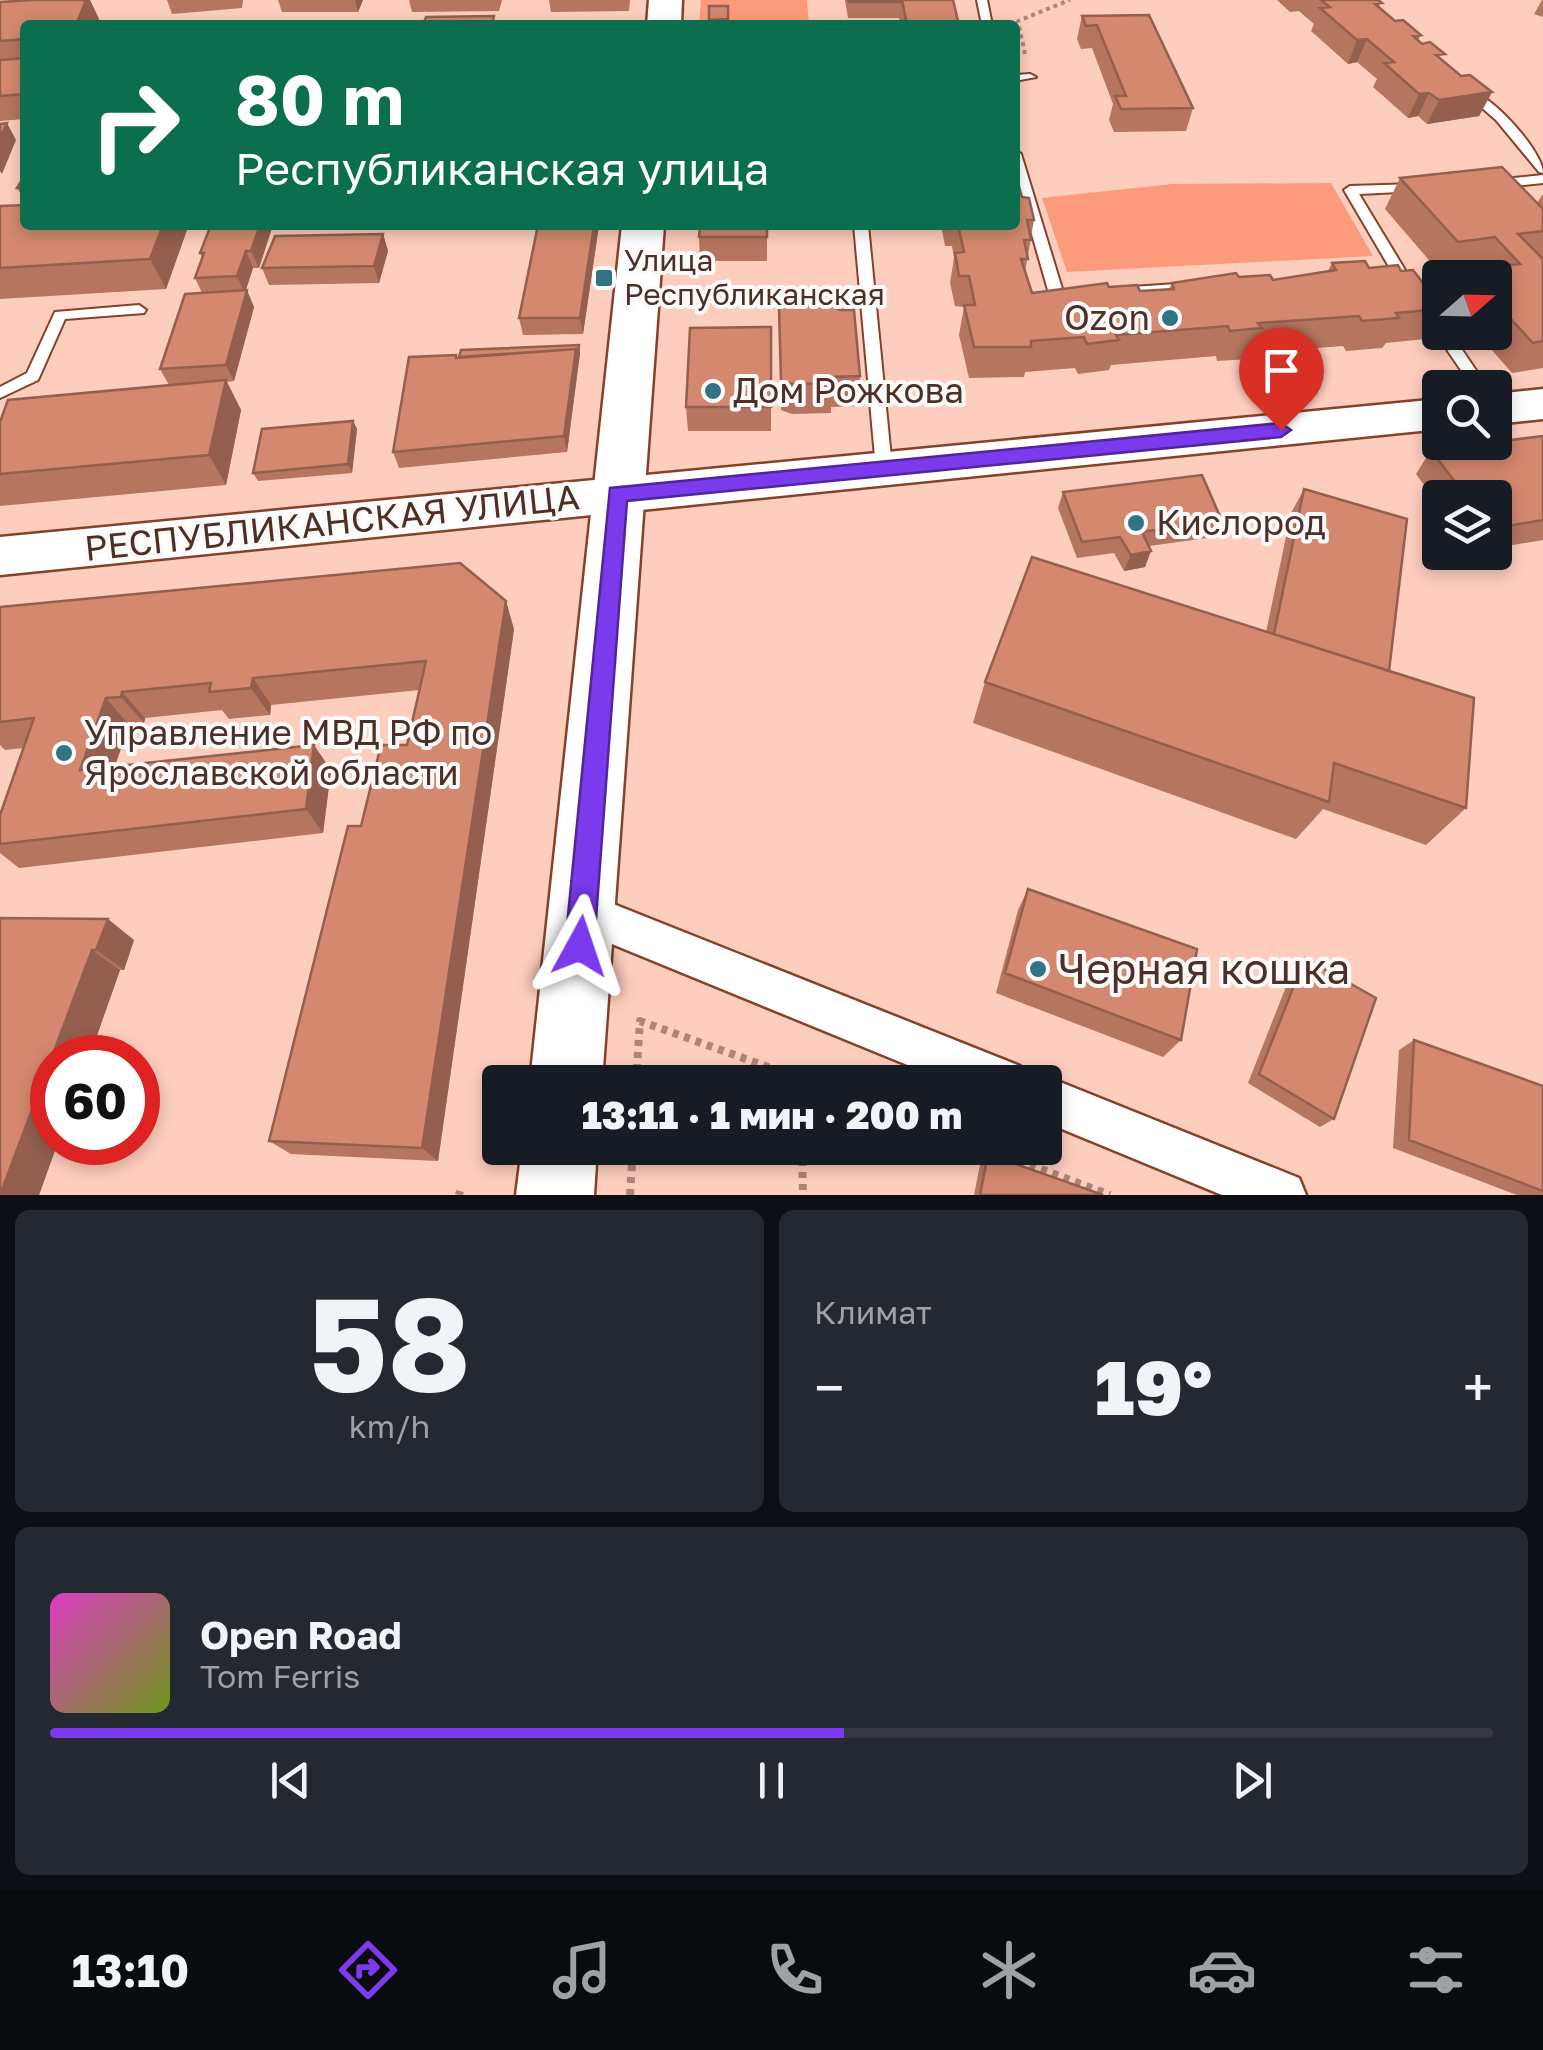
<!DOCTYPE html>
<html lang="ru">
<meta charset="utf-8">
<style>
body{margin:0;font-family:"Golos Text",sans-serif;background:#242831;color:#f1f3f6;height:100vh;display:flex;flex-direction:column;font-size:38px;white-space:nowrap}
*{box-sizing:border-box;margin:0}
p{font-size:32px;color:#9ea1a6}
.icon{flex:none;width:55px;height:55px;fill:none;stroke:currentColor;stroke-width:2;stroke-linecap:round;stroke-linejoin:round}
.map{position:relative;height:1195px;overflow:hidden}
.panel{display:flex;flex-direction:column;gap:15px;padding:15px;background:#0d0f14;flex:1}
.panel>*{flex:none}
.banner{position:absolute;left:20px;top:20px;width:1000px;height:210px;border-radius:10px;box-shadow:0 5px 15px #0003;background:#0b6e4f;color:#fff;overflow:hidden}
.needle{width:65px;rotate:70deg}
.tools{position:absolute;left:1422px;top:260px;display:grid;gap:20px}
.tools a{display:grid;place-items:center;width:90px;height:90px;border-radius:10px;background:#171b24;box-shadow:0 5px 15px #0003;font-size:50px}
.speed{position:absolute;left:30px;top:1035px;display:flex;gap:20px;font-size:50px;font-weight:700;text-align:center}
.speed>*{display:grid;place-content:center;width:130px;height:130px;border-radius:50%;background:#171b24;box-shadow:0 5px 15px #0003;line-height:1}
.speed .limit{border:15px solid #d22;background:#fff;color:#111}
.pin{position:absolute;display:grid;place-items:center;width:85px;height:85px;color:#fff;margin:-102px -42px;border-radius:50% 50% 50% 0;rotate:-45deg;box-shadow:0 0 10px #0007}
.pin .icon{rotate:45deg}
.me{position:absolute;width:110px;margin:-55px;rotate:5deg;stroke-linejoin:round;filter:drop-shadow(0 0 8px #0008)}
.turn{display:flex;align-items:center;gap:35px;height:210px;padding:0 50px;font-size:45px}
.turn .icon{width:130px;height:130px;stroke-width:2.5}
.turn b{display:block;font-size:70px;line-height:85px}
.big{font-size:75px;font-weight:800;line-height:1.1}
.panel .card{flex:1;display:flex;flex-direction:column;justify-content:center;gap:15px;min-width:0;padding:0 35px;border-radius:15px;background:#242831}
.panel .dial{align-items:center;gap:0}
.dial b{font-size:130px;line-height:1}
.song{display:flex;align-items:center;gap:30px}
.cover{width:120px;height:120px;border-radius:15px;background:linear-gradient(135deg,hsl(310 70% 55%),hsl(80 70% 35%))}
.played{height:10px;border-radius:5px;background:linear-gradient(90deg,#7c3aed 55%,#363941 55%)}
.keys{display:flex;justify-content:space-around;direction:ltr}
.heat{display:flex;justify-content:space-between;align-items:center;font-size:55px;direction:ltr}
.panel .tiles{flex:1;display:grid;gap:15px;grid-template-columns:1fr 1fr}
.card:last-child{grid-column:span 2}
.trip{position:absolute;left:482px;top:1065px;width:580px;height:100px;border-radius:10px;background:#171b24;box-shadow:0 5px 15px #0003;font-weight:800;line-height:100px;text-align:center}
.tabs{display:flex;height:160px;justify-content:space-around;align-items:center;background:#090b0e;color:#9ea1a6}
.tabs .icon{width:70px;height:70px}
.tabs .current{color:#7c3aed}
.tabs b{font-size:45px;color:#f1f3f6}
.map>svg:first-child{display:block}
.green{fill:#fb9b7c}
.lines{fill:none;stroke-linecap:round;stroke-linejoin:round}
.service-casing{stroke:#85412a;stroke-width:4}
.minor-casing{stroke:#85412a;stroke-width:5}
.secondary-casing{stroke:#85412a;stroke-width:5}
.primary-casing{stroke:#85412a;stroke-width:5}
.path-far1{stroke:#ad8577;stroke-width:4;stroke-dasharray:4 4;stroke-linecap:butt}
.path{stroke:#ad8577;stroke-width:8;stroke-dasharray:6 6;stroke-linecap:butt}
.service{fill:#fff;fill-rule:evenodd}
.minor{fill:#fff;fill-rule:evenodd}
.secondary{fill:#fff;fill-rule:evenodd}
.primary{fill:#fff;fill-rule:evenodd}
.wall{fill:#b5755f}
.shaded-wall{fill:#945f4e}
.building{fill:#d3886f;stroke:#945f4e;stroke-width:2.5}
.route{fill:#7c3aed;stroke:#51269a;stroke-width:2.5}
.poi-dot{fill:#327486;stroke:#fafafa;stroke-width:4}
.labels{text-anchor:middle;stroke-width:8;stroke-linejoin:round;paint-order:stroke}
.far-poi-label{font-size:30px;fill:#4f2f25;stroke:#fafafa;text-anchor:start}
.poi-label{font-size:35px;fill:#4f2f25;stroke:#fafafa;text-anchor:start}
.street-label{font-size:35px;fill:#4f2f25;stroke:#fafafa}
.near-poi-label{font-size:42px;fill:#4f2f25;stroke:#fafafa;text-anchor:start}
</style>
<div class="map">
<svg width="1543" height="1195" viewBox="0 0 1543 1195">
<rect width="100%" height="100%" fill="#fdcdbd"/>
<path class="green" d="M 701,0 L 807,0 L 809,25 L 865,25 L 699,25 Z
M 1331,183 L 1373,256 L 1067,272 L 1042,198 L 1172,184 Z"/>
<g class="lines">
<g class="service-casing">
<path id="service" d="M 977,0 L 987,0 L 992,25 L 982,25 Z
M 1015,75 L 1030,74 L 1036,77 L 1015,81 Z
M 1466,90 C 1488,90 1543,151 1543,173 L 1539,172 L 1496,120 L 1466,94 Z
M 1015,150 L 1021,154 L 1063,292 L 1077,293 L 1077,299 L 1057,301 L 1050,297 L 1015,175 Z
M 1543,175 L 1543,183 L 1494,188 L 1488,184 L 1494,180 Z
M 1416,184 L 1422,188 L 1420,191 L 1359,194 L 1405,270 L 1398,274 L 1391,270 L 1344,190 L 1350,186 Z
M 854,225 L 868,225 L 892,468 L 884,474 L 876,468 Z
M 1191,283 L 1198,287 L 1196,290 L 1117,296 L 1110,292 L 1117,288 Z
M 139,305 L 146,310 L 144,313 L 65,319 L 38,380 L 0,398 L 0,387 L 27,373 L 55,312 Z
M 1440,328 L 1440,332 L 1450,332 L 1488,388 L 1473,388 L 1435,332 Z"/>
</g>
<g class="minor-casing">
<path id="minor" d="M 583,892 L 1020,1066 L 1027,1082 L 949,1082 L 568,926 L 562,912 L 568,898 Z
M 1045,1076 L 1299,1178 L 1306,1195 L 1222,1195 L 1045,1122 L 1045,1082 L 1028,1082 Z"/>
</g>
<g class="secondary-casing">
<path id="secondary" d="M 1543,389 L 1543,419 L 1495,424 L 1495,394 Z
M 1440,399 L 1440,429 L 0,575 L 0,537 Z"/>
</g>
<g class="primary-casing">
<path id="primary" d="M 649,0 L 682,0 L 681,25 L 647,25 Z
M 622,225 L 664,225 L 602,1082 L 530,1082 Z
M 522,1148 L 597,1148 L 594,1195 L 516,1195 Z"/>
</g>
<path class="path-far1" d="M 1025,54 L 1018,21 L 1070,0"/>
<path class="path" d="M 636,1082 L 640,1021 L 810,1082
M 802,1148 L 803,1195
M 985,1148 L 1110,1195
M 459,1195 L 460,1191
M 630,1195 L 633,1148"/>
<use href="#service" class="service"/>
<use href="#minor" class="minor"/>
<use href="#secondary" class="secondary"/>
<use href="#primary" class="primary"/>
</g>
<path class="wall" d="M 12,0 L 90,0 L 99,19 L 25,25 L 25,119 L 0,121 L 0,2 L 13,1 Z
M 167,0 L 243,0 L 242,8 L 172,14 Z
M 278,0 L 363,0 L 358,12 L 282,12 Z
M 409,0 L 502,0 L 499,11 L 412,12 Z
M 549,0 L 630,0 L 629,11 L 551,12 Z
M 845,0 L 953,0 L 959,25 L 900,25 L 899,18 L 848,18 Z
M 1277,0 L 1378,0 L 1380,8 L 1395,21 L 1421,35 L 1418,40 L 1461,76 L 1492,92 L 1479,116 L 1427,124 L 1418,116 L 1408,118 L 1373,87 L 1377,79 L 1357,62 L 1348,64 L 1311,31 L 1314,24 L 1299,11 L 1290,12 Z
M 1542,0 L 1543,0 L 1543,17 L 1534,14 Z
M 709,6 L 728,6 L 728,25 L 710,25 Z
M 1149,15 L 1193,108 L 1186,131 L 1114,132 L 1109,120 L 1113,104 L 1092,48 L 1081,49 L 1077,39 L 1082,16 Z
M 25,175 L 25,201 L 17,188 Z
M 1400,178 L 1537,203 L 1543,194 L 1543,368 L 1512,373 L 1476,332 L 1495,332 L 1495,278 L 1460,278 L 1465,270 L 1440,273 L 1385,209 Z
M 1022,197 L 1034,220 L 1025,272 L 1032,293 L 1109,287 L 1140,291 L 1169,289 L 1172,283 L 1239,277 L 1273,280 L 1328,271 L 1332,263 L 1401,271 L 1440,305 L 1440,314 L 1425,339 L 1386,343 L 1382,348 L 1346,351 L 1343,346 L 1251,353 L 1249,359 L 1217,361 L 1216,356 L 1111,365 L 1109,370 L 1078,374 L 1075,368 L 1025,372 L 1024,377 L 969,378 L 959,335 L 964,307 L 955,306 L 950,283 L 954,258 L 952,246 L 945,246 L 941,225 L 1015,225 Z
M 0,206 L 188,227 L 166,289 L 0,299 Z
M 211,225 L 273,225 L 259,268 L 253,268 L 245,291 L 254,307 L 234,381 L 227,382 L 241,410 L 226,485 L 0,506 L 0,422 L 169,385 L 160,369 L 202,293 L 195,278 L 202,258 L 200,253 Z
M 288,225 L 337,225 L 335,230 L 290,230 Z
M 599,225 L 583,334 L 523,335 L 519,318 Z
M 767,225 L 767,261 L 700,261 L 699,237 Z
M 383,234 L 388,251 L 379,283 L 269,285 L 262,268 Z
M 779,308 L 860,376 L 858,406 L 831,407 L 831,413 L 792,414 L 781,410 Z
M 771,327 L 771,431 L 688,431 L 686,407 Z
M 579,345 L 580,353 L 567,452 L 399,468 L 393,452 L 456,355 L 457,358 Z
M 353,421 L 357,429 L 352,473 L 258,481 L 253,473 Z
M 1543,436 L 1543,540 L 1495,548 L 1495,498 L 1440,498 L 1440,507 L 1416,474 L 1431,450 Z
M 1304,489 L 1389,671 L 1466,808 L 1426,845 L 1323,809 L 1296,839 L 973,723 L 985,682 L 1266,632 L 1291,513 Z
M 1063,492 L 1222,521 L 1214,537 L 1149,546 L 1145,567 L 1124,571 L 1114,553 L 1077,558 L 1058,508 Z
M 0,607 L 514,629 L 438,1161 L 291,1154 L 269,1141 L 361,826 L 407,745 L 419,690 L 271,705 L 270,715 L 229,719 L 222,710 L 145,718 L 144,723 L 129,725 L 115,766 L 331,770 L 323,833 L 19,868 L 0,853 L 0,815 L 24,748 L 5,750 L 0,745 Z
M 1028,889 L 1181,1040 L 1163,1057 L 996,993 L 1018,910 Z
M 0,918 L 134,940 L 124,970 L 120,970 L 89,1058 L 52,1058 L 52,1142 L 58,1142 L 39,1195 Z
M 1305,958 L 1334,1119 L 1320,1127 L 1248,1083 L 1293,969 Z
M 1414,1040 L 1543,1086 L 1543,1195 L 1517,1195 L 1393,1148 L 1399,1050 Z
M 988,1154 L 1103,1195 L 974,1195 L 980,1165 Z"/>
<path class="shaded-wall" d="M 86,0 L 90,0 L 99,19 L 97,25 L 76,25 Z
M 355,0 L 363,0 L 358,12 Z
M 1367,39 L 1357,62 L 1348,64 L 1357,40 Z
M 1492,92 L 1479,116 L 1427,124 L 1439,100 Z
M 1429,93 L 1418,116 L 1408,118 L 1419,94 Z
M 7,123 L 16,140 L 2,174 L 0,171 L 0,138 Z
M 163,225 L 187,225 L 188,227 L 166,289 L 150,259 Z
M 260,225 L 273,225 L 259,268 L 251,251 Z
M 594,225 L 599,225 L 583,334 L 580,318 Z
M 383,234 L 388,251 L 379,283 L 374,266 Z
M 246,251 L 253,268 L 245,293 L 237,276 Z
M 247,290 L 254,307 L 234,381 L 226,365 Z
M 579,345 L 580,353 L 567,452 L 564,436 L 576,349 Z
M 226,380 L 241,410 L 226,485 L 209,455 Z
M 353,421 L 357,429 L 352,473 L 348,464 Z
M 1151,551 L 1145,567 L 1124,571 L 1131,555 Z
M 506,601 L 514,629 L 438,1161 L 422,1148 Z
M 253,678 L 271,705 L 270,715 L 251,688 Z
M 122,692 L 145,718 L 144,723 L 121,697 Z
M 106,698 L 129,725 L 105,794 L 80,770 Z
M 314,745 L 331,770 L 323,833 L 306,809 Z
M 108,919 L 134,940 L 124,970 L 96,950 Z
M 92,950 L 120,970 L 89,1058 L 52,1058 L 52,1142 L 58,1142 L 39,1195 L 0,1195 Z"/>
<path class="building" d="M 31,0 L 86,0 L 76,25 L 25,25 L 25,39 L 0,41 L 0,2 Z
M 848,0 L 900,0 L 901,2 L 849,2 Z
M 902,0 L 953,0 L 959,25 L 907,25 Z
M 1321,0 L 1378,0 L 1382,3 L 1375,4 L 1395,21 L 1403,20 L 1421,35 L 1413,36 L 1422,44 L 1430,42 L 1445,54 L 1436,55 L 1461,76 L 1470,75 L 1492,92 L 1439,100 L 1429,93 L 1419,94 L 1384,63 L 1394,62 L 1367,39 L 1357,40 L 1320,8 L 1330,7 Z
M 709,6 L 728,6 L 728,19 L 709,20 Z
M 1149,15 L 1193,108 L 1121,109 L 1115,96 L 1126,96 L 1097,25 L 1086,26 L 1082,16 Z
M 494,16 L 492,25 L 423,25 L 426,17 Z
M 25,58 L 25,94 L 0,96 L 0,60 Z
M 7,123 L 0,138 L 0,124 Z
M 1502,167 L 1543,209 L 1543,231 L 1518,234 L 1543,259 L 1543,341 L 1533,343 L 1495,302 L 1495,278 L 1473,278 L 1465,269 L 1520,264 L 1495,237 L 1458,242 L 1400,178 Z
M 25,175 L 25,188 L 17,188 Z
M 1015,183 L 1018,183 L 1022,197 L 1029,198 L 1034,220 L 1027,220 L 1031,240 L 1024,240 L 1028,259 L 1021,259 L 1032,293 L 1107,283 L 1109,287 L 1137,285 L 1140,291 L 1174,289 L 1172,283 L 1236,273 L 1239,277 L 1270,275 L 1273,280 L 1336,270 L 1332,263 L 1365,261 L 1369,268 L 1398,265 L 1401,271 L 1413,270 L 1440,305 L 1440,309 L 1396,313 L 1399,318 L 1362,321 L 1359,316 L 1258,323 L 1262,328 L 1230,331 L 1228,326 L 1116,335 L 1119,340 L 1087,344 L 1084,337 L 1031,341 L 1031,347 L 974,347 L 964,305 L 975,305 L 969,276 L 959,276 L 955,253 L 964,252 L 958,225 L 1015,225 Z
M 25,205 L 25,225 L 163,225 L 150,259 L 0,268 L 0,206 Z
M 211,225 L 260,225 L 251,251 L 246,251 L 237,276 L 195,278 L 204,253 L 200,253 Z
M 538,225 L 594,225 L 580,318 L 519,318 Z
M 700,225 L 767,225 L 767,237 L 699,237 Z
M 383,234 L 374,266 L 262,268 L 275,236 Z
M 247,290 L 226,365 L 160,369 L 185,294 Z
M 829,304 L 840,310 L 854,310 L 860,376 L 831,377 L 832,383 L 793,384 L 781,380 L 779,308 Z
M 771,327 L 771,407 L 686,407 L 690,328 Z
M 579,345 L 578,357 L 576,349 L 459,357 L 461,350 Z
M 576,349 L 564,436 L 393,452 L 409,357 L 456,355 L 456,358 Z
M 226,380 L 209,455 L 0,474 L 0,422 L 8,400 Z
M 353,421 L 348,464 L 253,473 L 262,429 Z
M 1543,436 L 1543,520 L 1495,528 L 1495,498 L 1467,498 L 1431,450 Z
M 1202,475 L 1222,521 L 1142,532 L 1151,551 L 1131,555 L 1120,537 L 1082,542 L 1063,492 Z
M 1304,489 L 1407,519 L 1389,671 L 1274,634 Z
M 1032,557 L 1474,698 L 1466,808 L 1334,763 L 1329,802 L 985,682 Z
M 460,563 L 506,601 L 422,1148 L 269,1141 L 348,826 L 361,826 L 381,745 L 407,745 L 426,661 L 253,678 L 251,688 L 209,692 L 211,683 L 122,692 L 121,697 L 106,698 L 80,770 L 314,745 L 306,809 L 0,844 L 0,815 L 34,718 L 0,722 L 0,607 Z
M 1028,889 L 1197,949 L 1181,1040 L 1005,973 Z
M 0,918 L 108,919 L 96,950 L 92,950 L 0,1195 Z
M 1305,958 L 1376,998 L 1334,1119 L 1259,1074 Z
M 1414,1040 L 1543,1086 L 1543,1191 L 1409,1140 Z
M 988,1154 L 1103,1195 L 980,1195 Z"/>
<path class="route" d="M 1281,423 L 1291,430 L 1281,437 L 627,501 L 594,946 L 589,956 L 580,960 L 570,956 L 565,946 L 610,488 Z"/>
<g class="poi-dot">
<rect x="594" y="268" width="20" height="20" rx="5"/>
<circle cx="1170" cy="318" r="10"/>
<circle cx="713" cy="391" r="10"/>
<circle cx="1136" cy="523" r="10"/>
<circle cx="64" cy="753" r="10"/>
<circle cx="1038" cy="969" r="10"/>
</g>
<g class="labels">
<g class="far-poi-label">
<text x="624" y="271">Улица<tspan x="624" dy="34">Республиканская</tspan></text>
</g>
<g class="poi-label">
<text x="1150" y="330" text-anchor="end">Ozon</text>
<text x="733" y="403">Дом Рожкова</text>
<text x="1156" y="535">Кислород</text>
<text x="84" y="745">Управление МВД РФ по<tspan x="84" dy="40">Ярославской области</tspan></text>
</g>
<g class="street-label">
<text transform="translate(332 523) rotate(-6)" y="12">РЕСПУБЛИКАНСКАЯ УЛИЦА</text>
</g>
<g class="near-poi-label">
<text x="1058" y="984">Черная кошка</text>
</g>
</g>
</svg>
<div class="tools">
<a><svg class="needle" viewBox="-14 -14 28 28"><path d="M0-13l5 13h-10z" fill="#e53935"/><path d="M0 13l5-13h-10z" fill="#9ea1a6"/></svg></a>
<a><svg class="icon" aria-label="search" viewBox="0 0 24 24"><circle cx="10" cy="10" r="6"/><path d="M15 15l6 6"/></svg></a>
<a><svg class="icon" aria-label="layers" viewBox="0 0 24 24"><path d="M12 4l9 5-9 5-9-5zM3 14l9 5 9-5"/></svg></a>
</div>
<div class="speed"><div class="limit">60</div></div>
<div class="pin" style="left:1281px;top:430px;background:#d93025"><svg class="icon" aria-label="arrive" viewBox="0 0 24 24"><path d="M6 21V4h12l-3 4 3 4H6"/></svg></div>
<svg class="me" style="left:580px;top:946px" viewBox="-20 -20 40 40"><path d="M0-17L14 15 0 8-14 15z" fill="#7c3aed" stroke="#fff" stroke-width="4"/></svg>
<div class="trip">13:11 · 1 мин · 200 m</div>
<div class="banner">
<div class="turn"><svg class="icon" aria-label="right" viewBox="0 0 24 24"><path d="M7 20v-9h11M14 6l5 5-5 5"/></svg><div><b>80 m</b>Республиканская улица</div></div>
</div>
</div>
<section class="panel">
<div class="tiles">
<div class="card dial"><b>58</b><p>km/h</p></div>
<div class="card"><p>Климат</p>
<div class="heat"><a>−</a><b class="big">19°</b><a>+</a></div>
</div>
<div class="card">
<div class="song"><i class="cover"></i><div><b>Open Road</b><p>Tom Ferris</p></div></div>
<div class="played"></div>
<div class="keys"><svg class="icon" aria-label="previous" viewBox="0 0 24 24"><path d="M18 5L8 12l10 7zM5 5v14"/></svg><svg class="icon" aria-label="pause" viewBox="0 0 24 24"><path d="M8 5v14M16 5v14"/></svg><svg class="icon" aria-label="next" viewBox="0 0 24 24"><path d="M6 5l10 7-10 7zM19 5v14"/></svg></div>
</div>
</div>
</section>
<nav class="tabs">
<b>13:10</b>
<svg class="icon current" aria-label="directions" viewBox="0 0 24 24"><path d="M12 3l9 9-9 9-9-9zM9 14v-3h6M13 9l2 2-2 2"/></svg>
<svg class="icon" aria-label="music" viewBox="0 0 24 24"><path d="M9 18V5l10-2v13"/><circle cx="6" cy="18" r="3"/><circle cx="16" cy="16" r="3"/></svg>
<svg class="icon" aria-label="phone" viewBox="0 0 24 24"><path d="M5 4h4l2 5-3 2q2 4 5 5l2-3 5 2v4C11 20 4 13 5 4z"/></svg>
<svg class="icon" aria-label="climate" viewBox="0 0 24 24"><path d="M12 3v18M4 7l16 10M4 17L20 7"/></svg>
<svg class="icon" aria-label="car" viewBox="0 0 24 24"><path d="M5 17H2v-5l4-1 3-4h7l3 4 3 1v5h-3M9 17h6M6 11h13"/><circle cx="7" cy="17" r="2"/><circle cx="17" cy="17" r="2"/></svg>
<svg class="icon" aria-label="filters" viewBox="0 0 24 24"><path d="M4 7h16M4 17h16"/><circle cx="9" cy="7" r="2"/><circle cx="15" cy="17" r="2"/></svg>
</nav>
